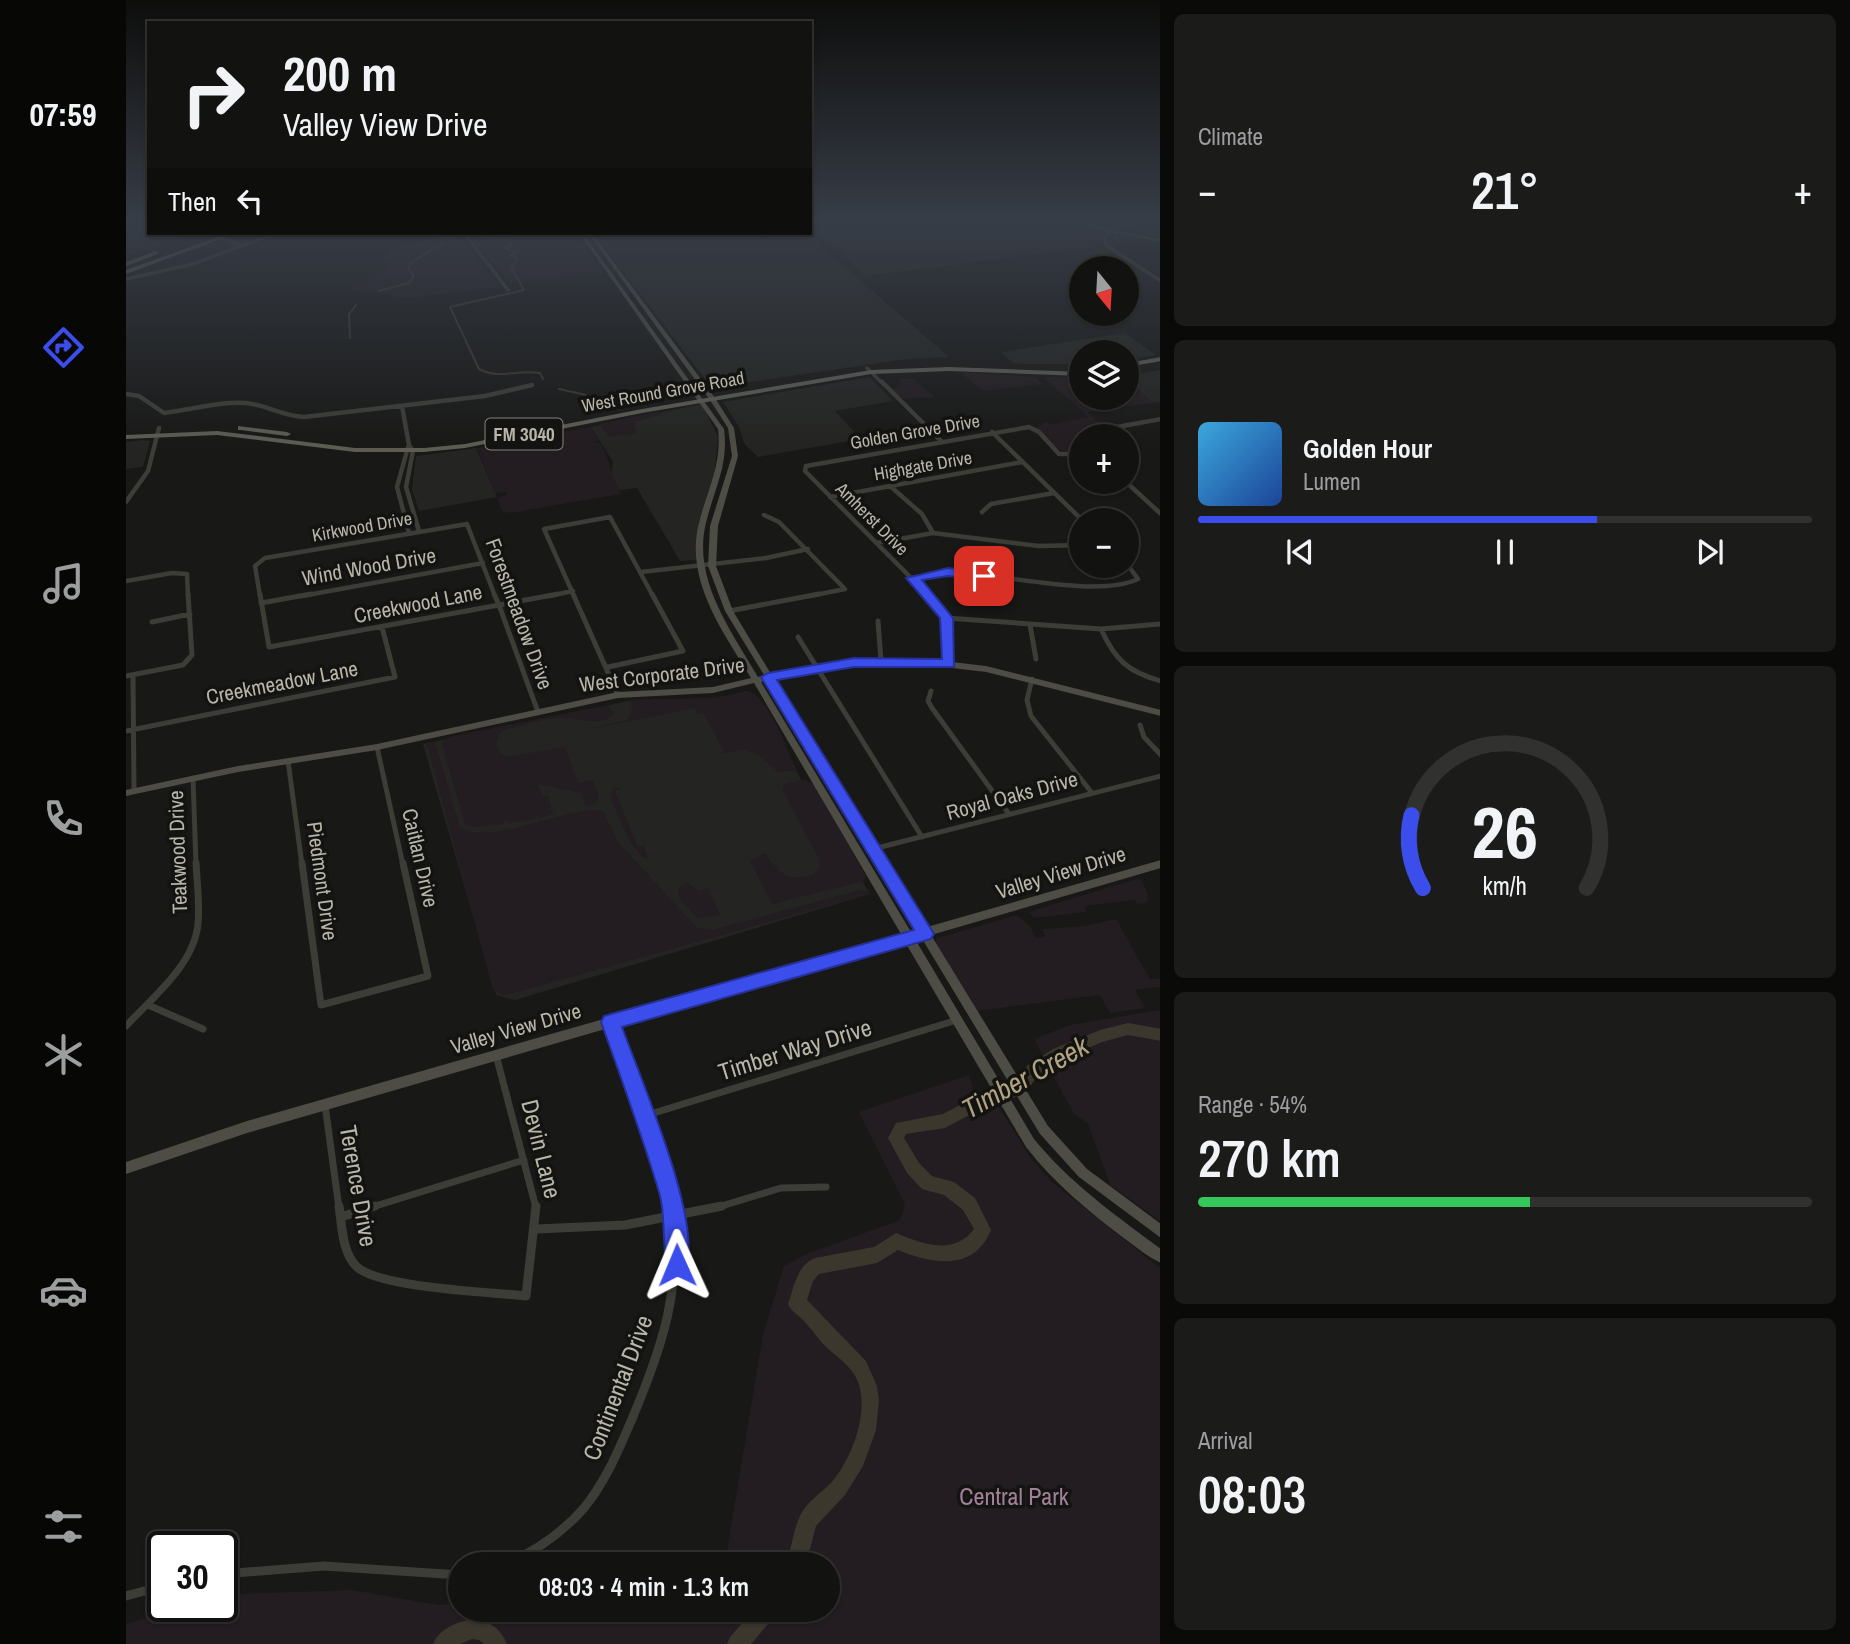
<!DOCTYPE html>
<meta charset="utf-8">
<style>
body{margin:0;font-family:"Archivo Narrow",sans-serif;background:#1b1b19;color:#f1f3f6;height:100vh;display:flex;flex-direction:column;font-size:26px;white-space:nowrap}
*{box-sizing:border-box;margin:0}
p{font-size:23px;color:#9c9e9f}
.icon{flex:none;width:38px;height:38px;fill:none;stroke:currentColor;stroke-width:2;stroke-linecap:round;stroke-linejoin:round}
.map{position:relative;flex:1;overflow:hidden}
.drawer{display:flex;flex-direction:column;gap:14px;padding:14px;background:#0a0a09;width:690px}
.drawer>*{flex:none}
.hud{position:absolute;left:21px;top:21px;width:665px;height:214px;border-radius:0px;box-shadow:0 2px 5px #0004,0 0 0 2px #313230;background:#121210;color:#f1f3f6;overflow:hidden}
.needle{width:46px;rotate:162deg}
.fabs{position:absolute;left:943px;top:256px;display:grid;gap:14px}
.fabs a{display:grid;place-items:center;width:70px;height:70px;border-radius:50%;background:#121210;box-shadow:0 2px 5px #0004,0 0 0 2px #313230;font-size:35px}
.speed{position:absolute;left:21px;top:1531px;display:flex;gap:14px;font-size:35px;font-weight:700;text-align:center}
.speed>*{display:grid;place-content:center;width:91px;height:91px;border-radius:50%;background:#121210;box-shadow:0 2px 5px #0004,0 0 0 2px #313230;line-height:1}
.speed .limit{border:4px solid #111;border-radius:10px;background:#fff;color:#111}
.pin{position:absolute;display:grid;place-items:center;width:60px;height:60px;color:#fff;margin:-30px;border-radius:14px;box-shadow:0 4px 10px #0006}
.me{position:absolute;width:77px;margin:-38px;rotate:359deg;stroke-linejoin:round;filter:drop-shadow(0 0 5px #0008)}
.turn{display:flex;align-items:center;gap:24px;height:147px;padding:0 21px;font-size:32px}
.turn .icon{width:91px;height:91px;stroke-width:2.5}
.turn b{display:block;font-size:49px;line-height:60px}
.then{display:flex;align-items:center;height:66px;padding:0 21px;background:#0003;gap:14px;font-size:26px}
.big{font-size:52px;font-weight:600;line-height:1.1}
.drawer .widget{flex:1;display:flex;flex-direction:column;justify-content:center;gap:10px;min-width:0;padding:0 24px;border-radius:10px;background:#1b1b19}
.drawer .dial{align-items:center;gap:0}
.dial svg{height:182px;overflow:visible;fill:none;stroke:#313230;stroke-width:7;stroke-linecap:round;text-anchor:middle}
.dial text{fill:#f1f3f6;stroke:none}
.song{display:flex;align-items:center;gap:21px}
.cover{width:84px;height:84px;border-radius:10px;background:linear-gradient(135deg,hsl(200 70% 55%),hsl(220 70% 35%))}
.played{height:7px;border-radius:4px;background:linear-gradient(90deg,#3b4deb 65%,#313230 65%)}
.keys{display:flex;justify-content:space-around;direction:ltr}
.heat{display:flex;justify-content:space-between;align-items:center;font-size:38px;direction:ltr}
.charge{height:10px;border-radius:5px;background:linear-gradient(90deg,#34c759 54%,#313230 0)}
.trip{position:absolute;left:322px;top:1552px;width:392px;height:70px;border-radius:35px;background:#121210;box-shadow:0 2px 5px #0004,0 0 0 2px #313230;font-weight:600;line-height:70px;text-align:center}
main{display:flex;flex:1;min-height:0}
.tab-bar{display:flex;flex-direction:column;width:126px;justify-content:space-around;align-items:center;background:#070706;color:#9c9e9f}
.tab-bar .icon{width:49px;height:49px}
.tab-bar .on{color:#3b4deb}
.tab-bar b{font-size:32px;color:#f1f3f6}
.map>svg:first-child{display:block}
.built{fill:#242522}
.green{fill:#231c20}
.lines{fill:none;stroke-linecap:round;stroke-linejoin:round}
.stream{stroke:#3c372d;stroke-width:2}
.river{fill:#3c372d;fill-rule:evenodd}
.street-far4{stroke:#3c3d37;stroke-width:3.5}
.street-far3{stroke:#3c3d37;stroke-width:4.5}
.street-far2{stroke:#3c3d37;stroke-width:5}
.street-far1{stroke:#3c3d37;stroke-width:7}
.street{stroke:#3c3d37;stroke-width:9}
.secondary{fill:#4d4d45;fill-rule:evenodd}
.primary{fill:#5c5c53;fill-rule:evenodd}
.route{fill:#3b4deb;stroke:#263299;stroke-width:2}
.labels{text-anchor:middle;stroke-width:7;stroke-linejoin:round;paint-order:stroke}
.far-street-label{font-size:18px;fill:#b8b6a9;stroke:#131311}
.shield{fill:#131311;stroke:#86857b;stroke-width:2}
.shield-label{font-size:19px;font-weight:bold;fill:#b8b6a9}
.street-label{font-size:21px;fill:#b8b6a9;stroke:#131311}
.near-street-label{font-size:24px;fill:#b8b6a9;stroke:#131311}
.near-park-label{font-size:24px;fill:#a28198;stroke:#131311}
.near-water-label{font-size:28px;font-style:italic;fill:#b1a381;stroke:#131311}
</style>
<main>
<nav class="tab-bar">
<b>07:59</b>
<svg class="icon on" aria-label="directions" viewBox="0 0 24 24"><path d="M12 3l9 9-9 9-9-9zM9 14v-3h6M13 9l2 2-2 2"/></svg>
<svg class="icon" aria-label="music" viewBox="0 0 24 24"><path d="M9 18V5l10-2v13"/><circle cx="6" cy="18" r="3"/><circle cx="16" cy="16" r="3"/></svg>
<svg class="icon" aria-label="phone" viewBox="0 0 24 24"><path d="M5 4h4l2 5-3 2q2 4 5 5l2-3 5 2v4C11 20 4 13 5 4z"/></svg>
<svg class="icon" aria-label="climate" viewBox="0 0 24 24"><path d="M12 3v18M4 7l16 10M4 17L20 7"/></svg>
<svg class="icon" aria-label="car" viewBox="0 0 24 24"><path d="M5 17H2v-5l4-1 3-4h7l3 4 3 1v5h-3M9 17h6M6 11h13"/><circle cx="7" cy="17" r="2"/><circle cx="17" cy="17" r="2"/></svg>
<svg class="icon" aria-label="filters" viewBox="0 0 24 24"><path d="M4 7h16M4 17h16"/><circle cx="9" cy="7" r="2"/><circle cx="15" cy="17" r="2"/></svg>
</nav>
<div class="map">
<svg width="1035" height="1644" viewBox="0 0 1035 1644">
<rect width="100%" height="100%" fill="#181816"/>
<path class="built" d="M 741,217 L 930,217 L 972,246 L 740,276 L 684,224 Z
M 0,221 L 23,222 L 23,233 L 70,233 L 0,256 Z
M 467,233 L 631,233 L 636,238 L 679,233 L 823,357 L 780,359 L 590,387 L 583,384 Z
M 999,333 L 1030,355 L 1001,360 L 1001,352 L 956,352 L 955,364 L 900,364 L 887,363 L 875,352 Z
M 1034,370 L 1034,402 L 1028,403 L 1001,382 L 1001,376 Z
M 744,377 L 767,401 L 709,411 L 735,439 L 632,457 L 619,445 L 613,427 L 597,402 Z
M 576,404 L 592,437 L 588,479 L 572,560 L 554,561 L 511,488 L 493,490 L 485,475 L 487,462 L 465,427 Z
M 16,440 L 24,441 L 17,467 L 0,469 L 0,442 Z
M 350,448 L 371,497 L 293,511 L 286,489 L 290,456 Z
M 622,691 L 744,894 L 389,1000 L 370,995 L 297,744 L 507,700 L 590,698 Z"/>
<path class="green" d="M 929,217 L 936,217 L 979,233 L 974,241 L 962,242 Z
M 952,217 L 1034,217 L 1034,237 Z
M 323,233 L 330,239 L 336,238 L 373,287 L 282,298 L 221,289 L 258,272 L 263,265 L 255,260 L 265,250 Z
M 345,233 L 448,233 L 478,273 L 385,283 L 347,241 L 350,239 Z
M 833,372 L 910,377 L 916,384 L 857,391 Z
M 917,377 L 955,377 L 956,397 L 1001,397 L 1001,382 L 1026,401 L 1034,402 L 961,412 L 988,436 L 956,436 L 955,451 C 930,456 925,446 910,428 L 919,422 L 926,424 L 963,417 Z
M 773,379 L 791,379 L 789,381 L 809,397 L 775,399 L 766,389 L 776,386 Z
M 531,412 L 536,414 L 508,422 L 510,433 L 483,437 L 473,424 Z
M 465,427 L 472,440 L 468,442 L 474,443 C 485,460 484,476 495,494 L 384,513 L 376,511 L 371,498 L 380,495 L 380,492 L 369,493 L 351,448 Z
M 626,692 C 647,706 659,748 671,770 L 652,772 L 630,753 L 616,750 L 594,754 L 598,752 L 578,714 L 572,714 L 569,708 L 461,730 L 501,720 L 506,712 L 505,700 L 579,699 Z
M 481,705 L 488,713 C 477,728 453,718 436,718 C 417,718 396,726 377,730 C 367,739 368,752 381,757 L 439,747 L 452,783 L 466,780 L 473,796 L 470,803 L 460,807 L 455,793 L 411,784 L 417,796 L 422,796 L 427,814 L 414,818 L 410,814 L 409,819 L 383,823 L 379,818 L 378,824 L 349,827 L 339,824 L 316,744 L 322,737 Z
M 309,742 L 334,828 C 370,846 444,804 477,811 L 492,842 L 571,928 L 586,930 L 734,890 L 746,893 L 377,996 L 366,987 L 301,744 Z
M 678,780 L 688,784 L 740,876 L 738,881 L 646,904 L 624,861 L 639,853 C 654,874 660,882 687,875 L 693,868 L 693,859 L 656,789 L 660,783 Z
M 488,788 L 494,788 L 489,791 L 512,847 L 518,845 L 522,858 L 517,858 L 504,842 L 484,796 Z
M 1010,879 L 1015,880 L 1022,894 L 1021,902 L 1011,905 L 1009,900 L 959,906 L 960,912 L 908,918 L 902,912 Z
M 560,882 L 573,891 L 582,888 L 594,915 L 571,918 L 554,899 L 552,889 Z
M 891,915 L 904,926 L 910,938 L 919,936 L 916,929 L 958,926 L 990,919 L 1024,979 L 1034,978 L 1034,987 L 1009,990 L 1019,1008 L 984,1013 L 974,995 L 851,1011 L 810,944 L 811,938 Z
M 1034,1010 L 1035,1010 L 1034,1221 L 984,1185 L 962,1124 L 947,1113 L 908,1039 L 944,1025 Z
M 843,1075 L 854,1113 L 869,1101 L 905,1158 L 926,1182 L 1034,1268 L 1034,1644 L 0,1644 L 0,1624 L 62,1607 L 96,1606 L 96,1596 L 105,1594 L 226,1590 L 313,1605 L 334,1603 L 334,1610 L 702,1610 L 702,1564 L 583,1564 L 600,1556 L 637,1334 L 658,1266 L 683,1253 L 774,1220 L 779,1205 L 733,1112 Z"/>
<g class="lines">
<path class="stream" d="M 367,233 L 371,241 L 385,240 L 385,246 L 378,248 L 390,252 L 384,255 L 391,258 L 386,269 L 398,290 L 324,307 L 353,369 C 373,380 393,369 414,373 L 417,379
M 989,236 L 994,243
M 253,291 L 283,283 L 288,275 L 283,270 L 284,263 L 317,243 L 315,239 L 329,236
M 224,338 L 223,314 L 230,305
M 433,389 L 460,395"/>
<path class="river" d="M 1002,1023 L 1035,1029 L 1035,1041 L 1002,1035 L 976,1042 L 937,1059 L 912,1075 L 903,1088 L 890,1097 L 866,1103 L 819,1128 L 780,1134 L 778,1138 L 793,1163 L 806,1176 L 828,1182 L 849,1198 L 865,1230 C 848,1272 806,1264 772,1250 L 751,1263 L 693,1274 L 687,1281 L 681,1300 L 740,1361 L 751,1386 L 753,1400 L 750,1430 L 737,1466 L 719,1495 L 690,1526 L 680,1564 L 660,1564 C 666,1548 667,1529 675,1514 C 682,1501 695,1493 705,1483 C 727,1458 747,1404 728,1374 C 720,1362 707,1354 697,1344 C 690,1336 684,1327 676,1319 C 671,1314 665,1311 662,1304 C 668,1287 671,1265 689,1258 L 748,1247 L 770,1233 C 796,1244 828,1256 848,1229 L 837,1210 L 818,1195 L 796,1189 L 781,1173 L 762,1138 L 770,1123 L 817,1114 L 858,1092 L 882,1086 L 893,1078 L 902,1065 L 927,1049 L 974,1030 Z
M 628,1610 L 651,1610 L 648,1617 L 625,1644 L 601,1644 L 604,1637 Z
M 346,1619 C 362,1619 375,1629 381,1644 L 358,1644 L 353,1640 L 346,1639 L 334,1644 L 307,1644 C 313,1629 331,1622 346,1619 Z"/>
<path class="street-far4" d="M 0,218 L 23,219
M 988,229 L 979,235 L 980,245 L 1035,281
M 81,233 L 115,245
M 338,233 L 382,290
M 0,279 L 67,264 L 150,233
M 741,368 L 757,384"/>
<path class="street-far3" d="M 756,382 L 815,441
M 0,394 L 13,396 L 38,413 C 64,410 94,401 120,403 C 141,405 155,416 178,417 L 359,396 L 406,385
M 276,406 L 283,445 L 287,451 L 280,487 L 293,531
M 991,427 L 1035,419
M 866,432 L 956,520
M 282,447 L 271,487 L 283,533
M 999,481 L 1035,514
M 764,486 L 796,514 L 807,533
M 704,497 L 896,462
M 0,502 L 22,471 L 33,428
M 856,512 L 865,504 L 928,493
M 638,515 L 653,522 L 719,589
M 751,543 L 807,533 L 913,546 L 956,545
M 515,572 L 640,558 L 682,549
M 786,578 C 810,574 832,573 856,575 C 897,579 976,596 1012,579 L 1001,564
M 0,581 L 46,573 L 61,574 L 62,596
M 134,596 L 129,566 L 139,558 L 341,524 L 369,596
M 176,596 L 357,563
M 423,596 L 447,591
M 448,596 L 418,529 L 484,517 L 527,596
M 684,596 L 719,589
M 803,596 L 679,471 L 680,466 L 903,427 L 913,432 L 933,454 L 956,454"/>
<path class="street-far2" d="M 134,594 L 143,647 L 373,605
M 368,594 L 373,605
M 447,594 L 492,695
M 801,594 C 822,615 822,635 823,664
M 135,603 L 185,594
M 373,605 L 412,712
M 373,605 L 432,594
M 603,611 L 693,594
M 820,618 L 975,629 L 1035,624
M 752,621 L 755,661
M 26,622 L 64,614
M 904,625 L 910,659
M 975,629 C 989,660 1002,672 1035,681
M 672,637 L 796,837
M 482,667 L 557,651 L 526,594
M 7,675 L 8,791
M 0,676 L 57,665 L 66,655 L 62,594
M 906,679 L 901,700 L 905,716 L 966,793
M 805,691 L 802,701 L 806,708 L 883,814
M 1014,725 L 1018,737 L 1035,755
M 0,731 L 269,677 L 256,627
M 251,747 L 277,865
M 162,761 L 176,865
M 67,778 L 70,865
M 747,849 L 1035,776"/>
<path class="street-far1" d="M 176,863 L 195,1005 L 302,976 L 277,863
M 22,1005 L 77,1029
M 485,1022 L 523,1123 L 545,1208
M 0,1026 C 26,998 68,965 72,924 C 74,904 71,883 70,863
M 370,1055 L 410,1208
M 199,1105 L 213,1208
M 518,1116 L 831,1020
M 243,1208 L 398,1160
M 589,1208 L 655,1188 L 700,1187"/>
<path class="street" d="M 213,1206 C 216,1226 216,1253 231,1267 C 254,1288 365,1292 400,1296 L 410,1206
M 215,1217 L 249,1206
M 411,1229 L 499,1225 L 596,1206
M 380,1564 C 410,1551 436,1533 458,1508 C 480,1481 492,1451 506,1419 C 536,1348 558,1284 545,1206
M 96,1574 L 198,1566 L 334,1575
M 0,1596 L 37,1586"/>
<path class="secondary" d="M 938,217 L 945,217 L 985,230 L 1035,239 L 1035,242 L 982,232 Z
M 453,233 L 457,233 L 598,429 C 603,465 588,489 580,523 C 566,579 605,631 632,677 L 638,675 L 599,611 L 582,566 L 584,526 L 606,456 L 602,428 L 584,400 L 462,233 L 466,233 L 589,398 L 608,428 L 612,456 L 592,526 L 590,566 L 607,611 L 645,674 L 674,667 L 728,660 L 792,658 L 860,666 L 1035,710 L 1035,716 L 860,672 L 792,664 L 728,666 L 674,673 L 648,679 L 801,927 L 1035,860 L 1035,868 L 805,935 L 922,1126 L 961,1169 L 1035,1224 L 1035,1238 L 953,1177 L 914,1134 L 795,937 L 789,939 L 908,1139 C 944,1183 989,1215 1035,1249 L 1035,1263 C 1022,1257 1010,1247 999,1239 C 962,1211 928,1183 900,1147 L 779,942 L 121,1133 L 0,1174 L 0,1162 L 121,1121 L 775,934 L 628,683 L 587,693 L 492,698 L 251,750 L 112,772 L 0,796 L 0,790 L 112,766 L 251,744 L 492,692 L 587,687 L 625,678 C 598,633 558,580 573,523 C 581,490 596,466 592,429 ZM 641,680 L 791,930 L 785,932 L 635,682 Z"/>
<path class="primary" d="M 104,233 L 111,233 L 0,274 L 0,270 Z
M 30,251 L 32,252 L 32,254 L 0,266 L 0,262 Z
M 1035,357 L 1035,361 L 1001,367 L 1001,363 Z
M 823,367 L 956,372 L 956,376 L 823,371 L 745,374 L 516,413 L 339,448 L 298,452 L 229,452 L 91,435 L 0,439 L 0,435 L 91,431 L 229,448 L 298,448 L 339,444 L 516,409 L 745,370 Z
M 112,426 L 161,432 L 165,434 L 161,436 L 115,430 L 112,430 Z"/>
</g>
<linearGradient id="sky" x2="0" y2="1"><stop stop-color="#0d0d0c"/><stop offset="0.49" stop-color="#373d47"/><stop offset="1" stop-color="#373d47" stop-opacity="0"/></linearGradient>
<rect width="1035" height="447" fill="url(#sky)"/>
<path class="route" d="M 822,568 L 858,572 L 865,576 L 858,580 L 822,576 L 796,580 L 827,618 L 828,667 L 728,667 L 651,680 L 805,929 L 808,934 L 805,939 L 496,1027 C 514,1078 579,1225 559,1272 L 551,1276 L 544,1272 C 534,1250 541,1217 533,1192 C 516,1135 495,1078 475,1022 L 478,1016 L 485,1014 L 788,930 L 635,677 L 642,673 L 728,658 L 816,659 L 814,618 L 780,578 Z"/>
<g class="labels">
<g class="far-street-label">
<text transform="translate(537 392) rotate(-10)" y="6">West Round Grove Road</text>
<text transform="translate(789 432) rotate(-10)" y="6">Golden Grove Drive</text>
<text transform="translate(797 466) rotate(-10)" y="6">Highgate Drive</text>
<text transform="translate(746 519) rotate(45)" y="6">Amherst Drive</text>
<text transform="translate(236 527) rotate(-10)" y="6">Kirkwood Drive</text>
</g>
<rect class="shield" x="359.5" y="418.5" width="77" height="31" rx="5"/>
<g class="shield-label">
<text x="398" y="441">FM 3040</text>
</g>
<g class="street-label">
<text transform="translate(243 567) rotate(-10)" y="7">Wind Wood Drive</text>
<text transform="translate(292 604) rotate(-11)" y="7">Creekwood Lane</text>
<text transform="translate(393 614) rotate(70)" y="7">Forestmeadow Drive</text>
<text transform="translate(536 675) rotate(-7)" y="7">West Corporate Drive</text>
<text transform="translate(156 683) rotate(-11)" y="7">Creekmeadow Lane</text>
<text transform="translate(886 796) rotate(-15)" y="7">Royal Oaks Drive</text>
<text transform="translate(52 852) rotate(-92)" y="7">Teakwood Drive</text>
<text transform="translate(294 858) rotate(77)" y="7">Caitlan Drive</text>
<text transform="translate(935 873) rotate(-17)" y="7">Valley View Drive</text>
<text transform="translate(196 881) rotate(82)" y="7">Piedmont Drive</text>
<text transform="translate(390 1029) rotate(-16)" y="7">Valley View Drive</text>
</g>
<g class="near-street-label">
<text transform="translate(669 1050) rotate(-17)" y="8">Timber Way Drive</text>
<text transform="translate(415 1149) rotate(76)" y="8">Devin Lane</text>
<text transform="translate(232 1186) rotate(80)" y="8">Terence Drive</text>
<text transform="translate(492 1388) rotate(-69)" y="8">Continental Drive</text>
</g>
<g class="near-park-label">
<text x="888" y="1505">Central Park</text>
</g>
<g class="near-water-label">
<text transform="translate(899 1077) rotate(-29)" y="10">Timber Creek</text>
</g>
</g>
</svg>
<div class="fabs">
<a><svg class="needle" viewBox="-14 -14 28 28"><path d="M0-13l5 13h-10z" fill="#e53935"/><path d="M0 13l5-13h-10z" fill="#9c9e9f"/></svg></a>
<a><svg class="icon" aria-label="layers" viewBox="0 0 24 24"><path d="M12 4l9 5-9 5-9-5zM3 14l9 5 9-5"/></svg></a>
<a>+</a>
<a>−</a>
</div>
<div class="speed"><div class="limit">30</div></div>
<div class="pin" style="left:858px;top:576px;background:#d93025"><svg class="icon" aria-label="arrive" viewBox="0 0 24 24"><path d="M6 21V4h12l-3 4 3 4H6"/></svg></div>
<svg class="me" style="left:551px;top:1265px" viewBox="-20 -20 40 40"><path d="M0-17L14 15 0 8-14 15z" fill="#3b4deb" stroke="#fff" stroke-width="4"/></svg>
<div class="trip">08:03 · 4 min · 1.3 km</div>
<div class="hud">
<div class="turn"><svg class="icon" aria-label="right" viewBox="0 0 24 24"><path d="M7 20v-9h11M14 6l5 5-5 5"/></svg><div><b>200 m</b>Valley View Drive</div></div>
<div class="then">Then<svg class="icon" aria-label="left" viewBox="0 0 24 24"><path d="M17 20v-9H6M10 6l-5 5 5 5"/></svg></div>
</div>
</div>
<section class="drawer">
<div class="widget"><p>Climate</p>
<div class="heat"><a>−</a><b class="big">21°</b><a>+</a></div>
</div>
<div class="widget">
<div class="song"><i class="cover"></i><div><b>Golden Hour</b><p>Lumen</p></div></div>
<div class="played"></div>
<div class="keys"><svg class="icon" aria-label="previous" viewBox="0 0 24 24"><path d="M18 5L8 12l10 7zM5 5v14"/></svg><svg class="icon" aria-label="pause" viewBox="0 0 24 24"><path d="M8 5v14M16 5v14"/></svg><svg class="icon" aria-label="next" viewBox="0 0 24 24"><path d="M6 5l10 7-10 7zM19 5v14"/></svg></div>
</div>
<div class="widget dial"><svg viewBox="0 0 100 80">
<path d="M14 69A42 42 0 1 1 86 69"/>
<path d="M14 69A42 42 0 0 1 9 37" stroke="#3b4deb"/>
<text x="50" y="56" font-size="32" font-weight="700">26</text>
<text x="50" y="72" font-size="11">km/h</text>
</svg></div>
<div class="widget"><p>Range · 54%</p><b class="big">270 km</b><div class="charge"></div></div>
<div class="widget"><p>Arrival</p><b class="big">08:03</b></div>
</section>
</main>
